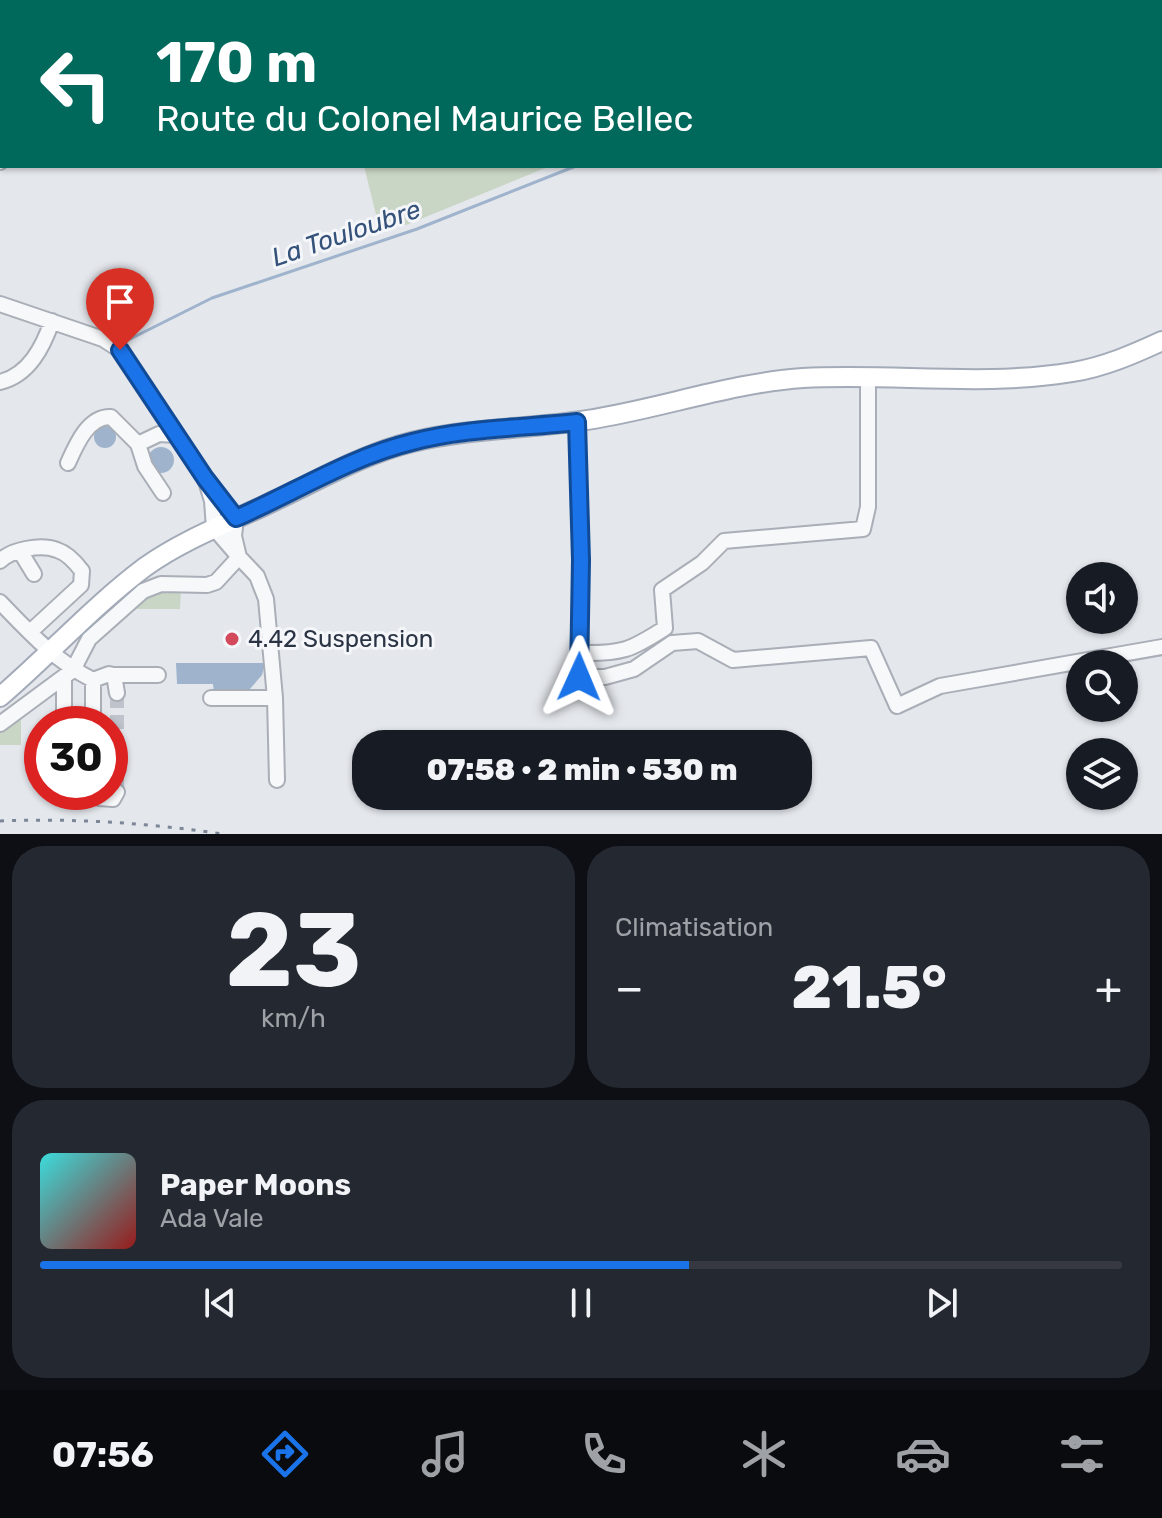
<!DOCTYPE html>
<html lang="fr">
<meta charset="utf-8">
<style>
body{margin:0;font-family:Rubik,sans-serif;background:#242831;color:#f1f3f6;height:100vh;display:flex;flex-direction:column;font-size:30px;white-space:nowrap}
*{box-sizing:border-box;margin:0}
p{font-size:26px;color:#9ea1a6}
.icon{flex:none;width:44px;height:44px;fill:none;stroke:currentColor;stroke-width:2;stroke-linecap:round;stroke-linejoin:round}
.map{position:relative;height:834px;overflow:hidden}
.panel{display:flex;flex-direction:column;gap:12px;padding:12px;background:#0d0f14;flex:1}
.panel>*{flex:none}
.hud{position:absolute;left:0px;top:0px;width:1162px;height:168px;box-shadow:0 2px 6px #0004;background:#00695c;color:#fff;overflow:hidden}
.fabs{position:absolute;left:1066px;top:562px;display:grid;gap:16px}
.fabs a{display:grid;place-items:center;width:72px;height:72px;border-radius:50%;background:#171b24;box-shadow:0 2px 6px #0004;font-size:40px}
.speed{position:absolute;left:24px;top:706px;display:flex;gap:16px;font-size:40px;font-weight:700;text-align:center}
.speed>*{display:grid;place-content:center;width:104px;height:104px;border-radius:50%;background:#171b24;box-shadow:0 2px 6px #0004;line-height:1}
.speed .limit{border:12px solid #d22;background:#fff;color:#111}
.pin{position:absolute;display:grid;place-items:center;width:68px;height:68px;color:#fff;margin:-82px -34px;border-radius:50% 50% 50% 0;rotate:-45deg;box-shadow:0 0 8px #0007}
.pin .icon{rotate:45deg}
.me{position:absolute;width:88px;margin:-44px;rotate:1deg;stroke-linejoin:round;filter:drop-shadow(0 0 6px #0008)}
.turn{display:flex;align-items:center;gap:28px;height:168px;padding:0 24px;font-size:36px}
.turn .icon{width:104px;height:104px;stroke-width:2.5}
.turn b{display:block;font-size:56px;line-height:68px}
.big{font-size:60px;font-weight:800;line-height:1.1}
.panel .tile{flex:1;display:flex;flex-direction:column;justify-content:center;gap:12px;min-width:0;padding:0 28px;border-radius:32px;background:#242831}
.panel .dial{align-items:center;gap:0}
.dial b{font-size:104px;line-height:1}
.song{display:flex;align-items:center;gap:24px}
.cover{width:96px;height:96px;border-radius:12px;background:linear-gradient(135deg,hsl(180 70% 55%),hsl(0 70% 35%))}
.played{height:8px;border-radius:4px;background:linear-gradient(90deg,#1a73e8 60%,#363941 60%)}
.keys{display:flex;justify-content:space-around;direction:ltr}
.heat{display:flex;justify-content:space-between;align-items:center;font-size:44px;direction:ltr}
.panel .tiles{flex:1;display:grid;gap:12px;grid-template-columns:1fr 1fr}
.tile:last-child{grid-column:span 2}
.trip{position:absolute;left:352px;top:730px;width:460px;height:80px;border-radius:32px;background:#171b24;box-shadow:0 2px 6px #0004;font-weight:800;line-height:80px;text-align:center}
.tab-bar{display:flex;height:128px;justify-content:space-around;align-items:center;background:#090b0e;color:#9ea1a6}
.tab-bar .icon{width:56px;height:56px}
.tab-bar .current{color:#1a73e8}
.tab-bar b{font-size:36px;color:#f1f3f6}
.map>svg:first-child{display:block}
.green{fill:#c9d6c5}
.water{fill:#9fb4cc}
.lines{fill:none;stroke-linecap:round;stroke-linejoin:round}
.stream{stroke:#9fb4cc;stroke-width:3}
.minor-tunnel{stroke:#bfc3cb;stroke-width:14;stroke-dasharray:14 7;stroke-linecap:butt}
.minor-casing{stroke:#a9aeb7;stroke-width:18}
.major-casing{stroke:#a3abb8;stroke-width:22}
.minor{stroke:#f7f8fa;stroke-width:14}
.major{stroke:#fff;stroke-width:18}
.rail{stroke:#7d8696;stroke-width:3;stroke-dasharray:4 8;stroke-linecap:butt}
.route-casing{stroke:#114b97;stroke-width:20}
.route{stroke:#1a73e8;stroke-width:14}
.poi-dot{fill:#d1495b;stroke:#f4f6f9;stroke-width:3}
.labels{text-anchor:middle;stroke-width:6;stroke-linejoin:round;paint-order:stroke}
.poi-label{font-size:24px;fill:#2b3445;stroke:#f4f6f9;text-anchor:start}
.water-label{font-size:26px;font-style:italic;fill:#34527a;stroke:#f4f6f9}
</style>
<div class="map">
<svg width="1162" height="834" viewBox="0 0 1162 834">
<rect width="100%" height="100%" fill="#e4e7ec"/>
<path class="green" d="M 411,0 L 893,0 L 409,2 Z
M 364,166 L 550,166 L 406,225 L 379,227 Z
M 181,588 L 180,609 L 127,609 L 148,593 Z
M 21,718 L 21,745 L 0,745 L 0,730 Z"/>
<path class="water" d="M94 437a11 11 0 1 1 22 0a11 11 0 1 1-22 0Z
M148 460a13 13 0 1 1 26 0a13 13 0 1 1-26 0Z
M 176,663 L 265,663 L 262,675 L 249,690 L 214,693 L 213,684 L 177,684 Z"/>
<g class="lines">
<path class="stream" d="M 1132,2 L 1136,0
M 130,339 L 212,298 L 417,229 L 576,166"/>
<path class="minor-tunnel" d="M 117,792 L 117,693"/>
<g class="minor-casing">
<path id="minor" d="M 0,74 L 2,73
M 0,113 L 2,137
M 0,162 L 2,139
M 0,304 L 103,339 L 120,350 L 205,478 L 212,501 L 214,528 L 239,557 L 234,536 L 236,518 L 205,478
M 0,382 C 29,375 43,347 52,321
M 577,422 L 581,560 L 579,677 L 605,677 L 634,669 L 672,643 L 698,641 L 733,660 L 871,648 L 897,706 L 940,686 L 1162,647
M 138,444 L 159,434 L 177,435
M 68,463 C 76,445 88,416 111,417 L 138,444 L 145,466 L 163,493
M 20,551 L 34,574
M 0,561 C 12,549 41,544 57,550 C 67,553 76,563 82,571 L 81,585 L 30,632
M 0,602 C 29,632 55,661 93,680 L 93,724
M 580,653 C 622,654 631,650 665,628 L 662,590 L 702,563 L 724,541 L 863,529 L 868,507 L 868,378
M 114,675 L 158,675
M 93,680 L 109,674 L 114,675 L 117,693
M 211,698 L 275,698
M 0,724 L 73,670 L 89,639 L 143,591 L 161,584 L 207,585 L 216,582 L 239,557 L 257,576 L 266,599 L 275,698 L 277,780
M 64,724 L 64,678
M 93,792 L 99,798 L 113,799 L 117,792"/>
</g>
<g class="major-casing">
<path id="major" d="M 0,697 C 49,655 93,606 145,567 C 184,539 231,522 274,501 C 319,480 363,454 412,442 C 469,428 529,429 587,420 C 659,409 730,383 803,378 C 893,373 984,387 1073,372 C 1104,367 1134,354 1162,341"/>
</g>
<use href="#minor" class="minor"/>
<use href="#major" class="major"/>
<path class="rail" d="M 0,821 C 75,818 148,823 223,834"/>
</g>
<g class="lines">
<g class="route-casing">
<path id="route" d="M 120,350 L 205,478 L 236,518 C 294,493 350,457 412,442 C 465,428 523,428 577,422 L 581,560 L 579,677"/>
</g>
<use href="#route" class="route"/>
</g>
<circle class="poi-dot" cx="232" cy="639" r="8"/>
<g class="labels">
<g class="poi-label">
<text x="248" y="647">4.42 Suspension</text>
</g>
<g class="water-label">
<text transform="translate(346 233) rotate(-19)" y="9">La Touloubre</text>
</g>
</g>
</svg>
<div class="fabs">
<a><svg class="icon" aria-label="sound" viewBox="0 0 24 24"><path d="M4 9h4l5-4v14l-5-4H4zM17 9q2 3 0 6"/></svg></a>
<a><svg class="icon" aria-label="search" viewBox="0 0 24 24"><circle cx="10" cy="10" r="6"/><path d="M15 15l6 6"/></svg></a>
<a><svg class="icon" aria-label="layers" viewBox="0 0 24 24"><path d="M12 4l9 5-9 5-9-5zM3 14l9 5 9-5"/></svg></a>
</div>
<div class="speed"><div class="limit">30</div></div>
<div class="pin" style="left:120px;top:350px;background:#d93025"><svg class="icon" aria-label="arrive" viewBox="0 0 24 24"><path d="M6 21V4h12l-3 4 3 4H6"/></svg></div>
<svg class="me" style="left:579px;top:677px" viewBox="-20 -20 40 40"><path d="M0-17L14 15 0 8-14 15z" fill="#1a73e8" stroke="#fff" stroke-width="4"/></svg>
<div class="trip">07:58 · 2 min · 530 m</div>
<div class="hud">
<div class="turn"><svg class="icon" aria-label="left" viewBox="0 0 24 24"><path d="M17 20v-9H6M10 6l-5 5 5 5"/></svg><div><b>170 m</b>Route du Colonel Maurice Bellec</div></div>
</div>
</div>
<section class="panel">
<div class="tiles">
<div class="tile dial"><b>23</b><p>km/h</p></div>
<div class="tile"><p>Climatisation</p>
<div class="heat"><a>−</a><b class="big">21.5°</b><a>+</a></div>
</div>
<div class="tile">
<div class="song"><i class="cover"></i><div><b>Paper Moons</b><p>Ada Vale</p></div></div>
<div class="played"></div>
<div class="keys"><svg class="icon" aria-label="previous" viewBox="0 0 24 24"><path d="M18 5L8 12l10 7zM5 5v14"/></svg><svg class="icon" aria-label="pause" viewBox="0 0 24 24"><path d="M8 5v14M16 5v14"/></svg><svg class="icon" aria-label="next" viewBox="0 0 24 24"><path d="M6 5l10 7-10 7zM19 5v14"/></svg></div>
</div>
</div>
</section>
<nav class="tab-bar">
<b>07:56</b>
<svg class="icon current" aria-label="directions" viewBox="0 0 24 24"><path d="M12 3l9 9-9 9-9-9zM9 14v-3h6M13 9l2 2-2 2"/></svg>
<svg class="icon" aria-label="music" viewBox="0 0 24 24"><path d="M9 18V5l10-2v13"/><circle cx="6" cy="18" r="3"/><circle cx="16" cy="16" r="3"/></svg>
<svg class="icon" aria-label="phone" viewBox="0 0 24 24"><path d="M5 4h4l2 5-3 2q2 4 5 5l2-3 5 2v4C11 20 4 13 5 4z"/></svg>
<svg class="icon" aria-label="climate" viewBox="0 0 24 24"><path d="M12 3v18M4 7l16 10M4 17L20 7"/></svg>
<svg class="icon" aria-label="car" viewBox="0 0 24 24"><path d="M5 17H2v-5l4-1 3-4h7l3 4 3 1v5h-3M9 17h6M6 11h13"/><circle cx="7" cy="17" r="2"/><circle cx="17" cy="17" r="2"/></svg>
<svg class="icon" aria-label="filters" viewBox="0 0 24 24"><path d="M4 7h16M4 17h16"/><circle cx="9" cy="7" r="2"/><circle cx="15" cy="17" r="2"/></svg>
</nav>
